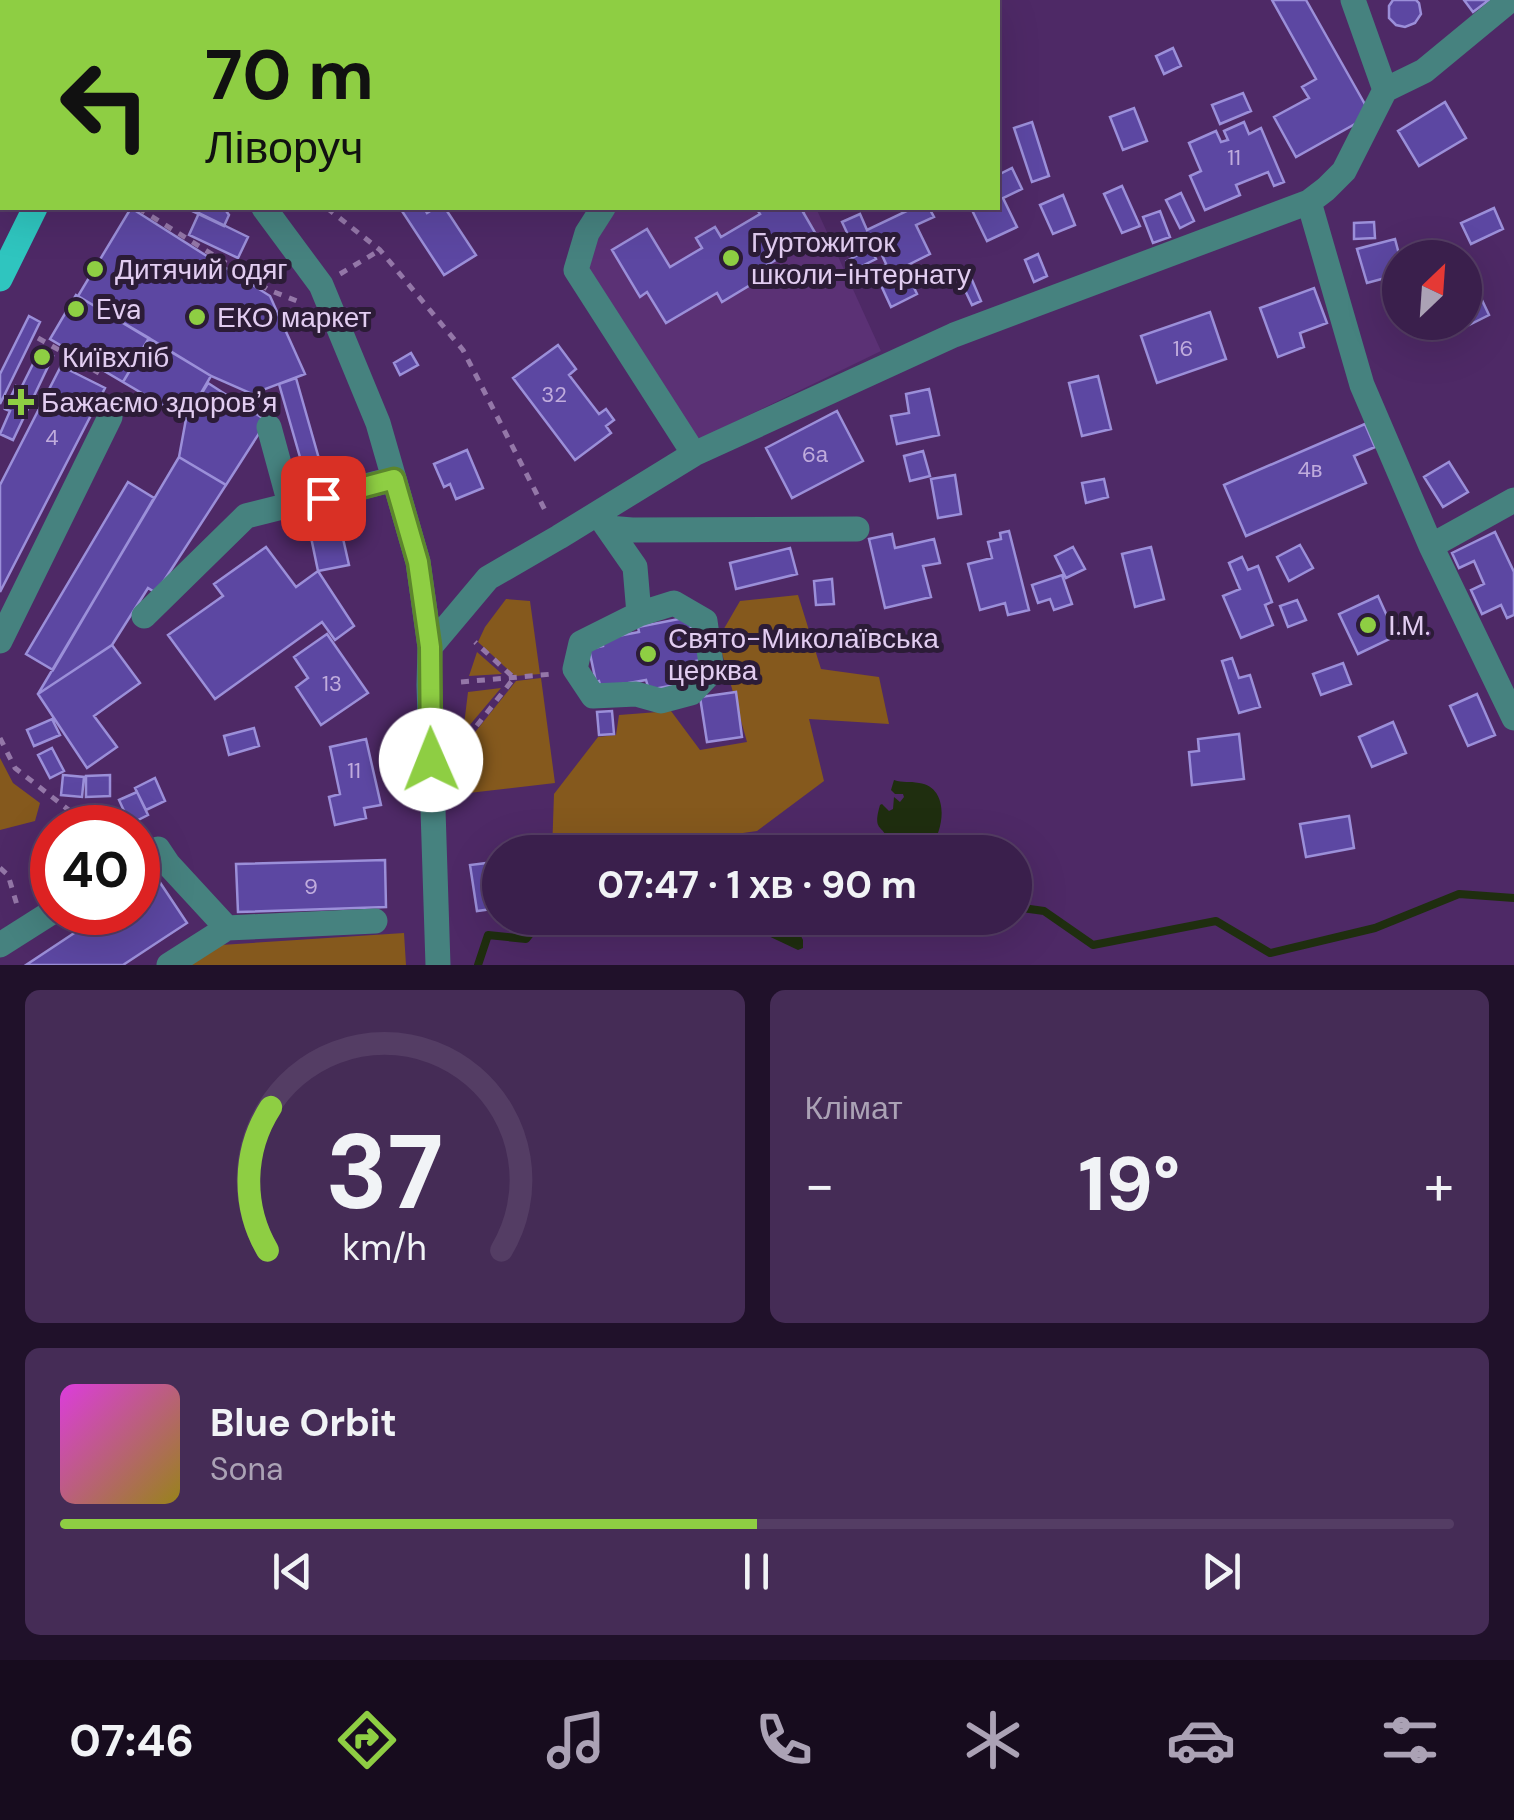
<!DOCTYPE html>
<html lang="uk">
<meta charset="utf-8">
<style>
body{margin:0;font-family:"DM Sans",sans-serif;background:#452c56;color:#f1f3f6;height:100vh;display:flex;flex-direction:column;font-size:38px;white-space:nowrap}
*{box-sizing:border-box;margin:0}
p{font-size:32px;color:#aba2b5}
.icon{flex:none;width:55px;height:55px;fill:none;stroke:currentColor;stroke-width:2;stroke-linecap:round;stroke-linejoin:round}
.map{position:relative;height:965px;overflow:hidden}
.side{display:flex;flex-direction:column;gap:25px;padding:25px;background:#20112a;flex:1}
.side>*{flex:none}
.hud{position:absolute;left:0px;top:0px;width:1000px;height:210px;box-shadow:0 10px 40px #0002,0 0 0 2px #543d64;background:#8ece43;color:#111;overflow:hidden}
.needle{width:65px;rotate:25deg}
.buttons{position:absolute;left:1382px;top:240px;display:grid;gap:20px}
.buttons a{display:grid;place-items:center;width:100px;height:100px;border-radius:50%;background:#3a1f4c;box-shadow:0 10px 40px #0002,0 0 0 2px #543d64;font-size:50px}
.speed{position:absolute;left:30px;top:805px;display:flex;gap:20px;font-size:50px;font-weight:700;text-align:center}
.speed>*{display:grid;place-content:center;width:130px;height:130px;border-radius:50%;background:#3a1f4c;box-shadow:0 10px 40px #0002,0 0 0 2px #543d64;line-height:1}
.speed .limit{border:15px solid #d22;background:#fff;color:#111}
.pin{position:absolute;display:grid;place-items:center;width:85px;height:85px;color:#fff;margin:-42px;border-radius:20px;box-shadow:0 5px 15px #0006}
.me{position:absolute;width:110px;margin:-55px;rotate:359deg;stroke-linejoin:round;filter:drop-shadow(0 0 8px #0008)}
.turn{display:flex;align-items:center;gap:35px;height:210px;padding:0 40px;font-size:45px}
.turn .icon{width:130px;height:130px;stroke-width:2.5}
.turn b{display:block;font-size:70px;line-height:85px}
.big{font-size:75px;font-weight:700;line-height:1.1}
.side .card{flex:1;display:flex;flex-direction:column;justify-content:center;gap:15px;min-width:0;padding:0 35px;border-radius:15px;background:#452c56}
.side .dial{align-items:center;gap:0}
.dial svg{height:260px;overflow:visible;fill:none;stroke:#543d64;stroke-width:7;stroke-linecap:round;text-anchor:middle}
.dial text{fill:#f1f3f6;stroke:none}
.song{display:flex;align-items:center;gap:30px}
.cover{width:120px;height:120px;border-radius:15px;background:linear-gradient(135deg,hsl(300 70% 55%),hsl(50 70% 35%))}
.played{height:10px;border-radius:5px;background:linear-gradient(90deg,#8ece43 50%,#543d64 50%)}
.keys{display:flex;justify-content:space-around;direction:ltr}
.heat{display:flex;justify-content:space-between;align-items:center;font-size:55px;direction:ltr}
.side .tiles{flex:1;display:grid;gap:25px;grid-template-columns:1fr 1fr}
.card:last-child{grid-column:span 2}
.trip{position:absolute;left:482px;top:835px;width:550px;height:100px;border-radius:50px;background:#3a1f4c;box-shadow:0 10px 40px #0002,0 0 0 2px #543d64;font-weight:700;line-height:100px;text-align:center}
.tabs{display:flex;height:160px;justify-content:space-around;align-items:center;background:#170c1e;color:#aba2b5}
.tabs .icon{width:70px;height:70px}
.tabs .active{color:#8ece43}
.tabs b{font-size:45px;color:#f1f3f6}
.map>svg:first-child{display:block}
.built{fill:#5b3175}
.green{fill:#85591d}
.water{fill:#1f2e0f}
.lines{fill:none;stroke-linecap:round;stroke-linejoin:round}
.stream{stroke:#1f2e0f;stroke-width:8}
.building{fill:#5c47a2;stroke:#9b8fd9;stroke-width:2.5}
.path{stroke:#9477a8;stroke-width:5;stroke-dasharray:8 8;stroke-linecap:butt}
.minor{stroke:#46827f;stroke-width:25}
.major{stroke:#2fc5bf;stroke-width:25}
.route-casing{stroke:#5c862c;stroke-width:25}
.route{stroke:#8ece43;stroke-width:18}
.poi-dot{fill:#8ece43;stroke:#2c1c37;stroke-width:4}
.labels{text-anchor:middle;stroke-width:10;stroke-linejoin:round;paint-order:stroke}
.number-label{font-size:22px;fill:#c0acdd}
.poi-label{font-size:28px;fill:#e2cdf1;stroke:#2c1c37;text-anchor:start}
</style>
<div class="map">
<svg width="1514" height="965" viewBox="0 0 1514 965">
<rect width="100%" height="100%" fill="#4e2966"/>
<path class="built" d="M 624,0 L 958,0 L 953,2 L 622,2 Z
M 596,208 L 816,208 L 881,351 L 683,447 L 564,266 Z"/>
<path class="green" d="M 798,595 L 821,669 L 879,677 L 889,724 L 809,719 L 824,781 L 757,831 L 608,852 L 552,852 L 554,794 L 598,737 L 616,735 L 619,715 L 671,711 L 700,750 L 747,742 L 718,639 L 740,601 Z
M 506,599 L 530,601 L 540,674 L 515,676 L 478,642 L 485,627 Z
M 477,652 L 502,674 L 469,676 Z
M 541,678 L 555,783 L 460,794 L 460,751 L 516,681 Z
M 501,688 L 463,733 L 468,692 Z
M 0,758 L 13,783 L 40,803 L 35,821 L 0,830 Z
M 404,933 L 406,965 L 175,965 L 205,946 Z"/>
<path class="water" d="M 894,780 C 903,783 909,781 919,783 C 949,787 945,828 931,846 L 902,839 L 889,842 C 883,823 872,833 880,805 L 882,804 L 889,811 L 893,809 L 894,797 L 900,802 L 904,797 L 903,794 L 895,794 L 891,790 Z
M 730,918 L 792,918 L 803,940 L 803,948 L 798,950 Z"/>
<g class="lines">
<path class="stream" d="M 1015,907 L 1044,911 L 1093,945 L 1216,921 L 1270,953 L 1375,928 L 1459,894 L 1514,898
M 478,965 L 488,935 L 526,939 L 543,918"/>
</g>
<path class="building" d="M 246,0 L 303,0 L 302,2 L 252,2 Z
M 1272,0 L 1306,0 L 1371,115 L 1296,157 L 1274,117 L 1309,98 L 1302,87 L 1316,79 Z
M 1393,0 L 1416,0 L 1419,3 L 1421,14 L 1415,23 L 1405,27 L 1396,25 L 1389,18 L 1389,6 Z
M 1464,0 L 1489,0 L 1473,12 Z
M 0,27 L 2,28 L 2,87 L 0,86 Z
M 1173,48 L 1181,66 L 1164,74 L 1156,56 Z
M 1243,93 L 1251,111 L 1220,124 L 1212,105 Z
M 1445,102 L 1466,138 L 1419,166 L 1398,131 Z
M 1134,108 L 1147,141 L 1123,150 L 1110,117 Z
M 1032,122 L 1049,176 L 1032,182 L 1014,128 Z
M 1244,122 L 1249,134 L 1261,128 L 1284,182 L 1274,186 L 1268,172 L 1236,185 L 1240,195 L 1205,210 L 1190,176 L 1201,171 L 1189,143 L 1216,131 L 1221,142 L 1228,140 L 1224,131 Z
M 1012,168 L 1022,189 L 1003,198 L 1017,227 L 987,241 L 971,208 L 998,208 L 998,175 Z
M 1122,186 L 1140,226 L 1122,233 L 1104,194 Z
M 1181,193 L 1194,221 L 1180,228 L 1166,200 Z
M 1063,195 L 1075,225 L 1053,234 L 1040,205 Z
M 131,208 L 270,296 L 305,374 L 252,394 L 211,376 L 78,296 Z
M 186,208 L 224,208 L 229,215 L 224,226 Z
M 400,208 L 424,208 L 427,213 L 435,208 L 445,208 L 476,255 L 444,275 Z
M 756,208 L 811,208 L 803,212 L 817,236 L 762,268 L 767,275 L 722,302 L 717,293 L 666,323 L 647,292 L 640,297 L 612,250 L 647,229 L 670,267 L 702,248 L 696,238 L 715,227 L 721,237 L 760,214 Z
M 908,208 L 929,208 L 934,217 L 916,225 L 930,254 L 904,267 L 917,294 L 891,307 L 874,270 L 886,264 L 876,242 L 856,252 L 842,222 L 860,214 L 867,230 L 909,210 Z
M 1494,208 L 1503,229 L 1471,244 L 1461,223 Z
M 1160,211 L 1170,237 L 1153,243 L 1143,217 Z
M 199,213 L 248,237 L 238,258 L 189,235 Z
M 1374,222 L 1375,238 L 1354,239 L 1354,223 Z
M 1395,239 L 1400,258 L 1400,274 L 1367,283 L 1357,249 Z
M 870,248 L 876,259 L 864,265 L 868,272 L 857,278 L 847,261 Z
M 1038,254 L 1047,276 L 1034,282 L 1025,260 Z
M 1465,264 L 1489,315 L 1463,328 L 1461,322 L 1465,322 Z
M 972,280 L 981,301 L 972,305 L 962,284 Z
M 1314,288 L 1327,323 L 1300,333 L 1304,347 L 1278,357 L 1260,308 Z
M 76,295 L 149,338 L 123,382 L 50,339 Z
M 1210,312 L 1226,359 L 1157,383 L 1141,336 Z
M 29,316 L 40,322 L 0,404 L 0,374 Z
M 149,338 L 211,376 L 186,419 L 123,382 Z
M 558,345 L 576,369 L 569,375 L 599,414 L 606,409 L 614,420 L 606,426 L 611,433 L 575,460 L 513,378 Z
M 40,350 L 53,356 L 13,440 L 0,434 L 10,411 L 5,409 L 16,386 L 21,388 Z
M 411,353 L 418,365 L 400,375 L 394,363 Z
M 61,366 L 105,388 L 0,592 L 0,485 Z
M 1098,376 L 1111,429 L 1082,436 L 1069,383 Z
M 296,378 L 327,487 L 310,492 L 279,384 Z
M 208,383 L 267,421 L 226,485 L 179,457 L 186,419 Z
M 929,389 L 939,435 L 897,444 L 891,416 L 909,413 L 906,394 Z
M 837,411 L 863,461 L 792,498 L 766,448 Z
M 1365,424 L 1375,447 L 1354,456 L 1366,483 L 1246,536 L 1224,485 Z
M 467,450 L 483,488 L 456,499 L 450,484 L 444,487 L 434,464 Z
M 923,451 L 930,476 L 910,481 L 904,456 Z
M 179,457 L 226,485 L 156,593 L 148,588 L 112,645 L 38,694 Z
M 1449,462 L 1468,492 L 1443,507 L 1424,477 Z
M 955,475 L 961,514 L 938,518 L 931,479 Z
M 1104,479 L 1108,497 L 1086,503 L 1082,483 Z
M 128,482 L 154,498 L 53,670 L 26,654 Z
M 337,512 L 349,565 L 318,571 L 307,518 Z
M 1009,531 L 1029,610 L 1008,615 L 1005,603 L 980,610 L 968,564 L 992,558 L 988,542 L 1001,539 L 1000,533 Z
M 1495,532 L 1514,572 L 1514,615 L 1507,618 L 1501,605 L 1482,614 L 1471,590 L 1484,584 L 1474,561 L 1459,568 L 1452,553 Z
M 892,534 L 895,548 L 934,539 L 940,563 L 923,566 L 931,597 L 885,608 L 869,539 Z
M 1300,545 L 1313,568 L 1289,581 L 1277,557 Z
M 266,547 L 296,587 L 318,571 L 354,626 L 335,640 L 322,622 L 215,699 L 168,635 L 223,596 L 214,584 Z
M 1073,547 L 1085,569 L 1066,578 L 1055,556 Z
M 1151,547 L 1164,599 L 1135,607 L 1122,554 Z
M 790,548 L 797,574 L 736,589 L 730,563 Z
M 1242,557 L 1248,570 L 1258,566 L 1272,602 L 1265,605 L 1273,625 L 1241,638 L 1223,596 L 1240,589 L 1229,563 Z
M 1062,575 L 1072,604 L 1054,610 L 1050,599 L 1038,603 L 1032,585 Z
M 832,579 L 834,604 L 816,605 L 814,581 Z
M 1378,596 L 1396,636 L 1358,654 L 1339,614 Z
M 1297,600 L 1306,620 L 1288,627 L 1280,606 Z
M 689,617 L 692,633 L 701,631 L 706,659 L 696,661 L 700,680 L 649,690 L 646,680 L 601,688 L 599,681 L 596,682 L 589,649 L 603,646 L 602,639 L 639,632 L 638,627 Z
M 327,634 L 368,693 L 321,725 L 296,687 L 308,678 L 294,657 Z
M 112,645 L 140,683 L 94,716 L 117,747 L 87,768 L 38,694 Z
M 1232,658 L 1239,678 L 1250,675 L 1260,707 L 1239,713 L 1222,661 Z
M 1343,663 L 1351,684 L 1321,695 L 1313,674 Z
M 736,692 L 742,737 L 707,742 L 700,697 Z
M 1477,694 L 1495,735 L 1468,746 L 1450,706 Z
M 612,711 L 614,734 L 599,735 L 597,712 Z
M 52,719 L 60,735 L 34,746 L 27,730 Z
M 1393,722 L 1406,753 L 1372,767 L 1359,737 Z
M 254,728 L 259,746 L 229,755 L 224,736 Z
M 1239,734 L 1244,779 L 1192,785 L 1189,752 L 1199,751 L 1198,739 Z
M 366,739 L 381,805 L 364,808 L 366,818 L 335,825 L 329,797 L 340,794 L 330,747 Z
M 52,748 L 64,771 L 50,778 L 38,755 Z
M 63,775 L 84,777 L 82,797 L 61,795 Z
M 110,775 L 110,796 L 86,797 L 86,776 Z
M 155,778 L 165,801 L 146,810 L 135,788 Z
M 137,792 L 148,815 L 130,824 L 119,800 Z
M 1349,816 L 1354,848 L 1306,857 L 1300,824 Z
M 385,860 L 386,907 L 238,912 L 236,864 Z
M 487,863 L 489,874 L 500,872 L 500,908 L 477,911 L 470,865 Z
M 157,878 L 187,923 L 164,938 L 123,965 L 26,965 L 106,912 L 138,912 L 138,891 Z"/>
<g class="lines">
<path class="path" d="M 165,2 L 166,0
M 697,2 L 698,0
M 787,2 L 789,0
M 871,2 L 876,0
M 0,152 L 2,147
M 138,208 L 269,290 L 302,303
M 327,208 L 380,250 L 463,350 L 547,514
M 340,274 L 380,250
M 38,338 L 99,373
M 461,682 L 553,674
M 0,738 L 15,768 L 70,811 L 114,828
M 457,751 L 514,678 L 475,642
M 70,811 L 72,828
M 0,868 L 8,875 L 17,905"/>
<path class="minor" d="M 365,0 L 370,2
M 1353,0 L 1385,90
M 465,2 L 466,0
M 1309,202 L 1362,385 L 1431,546 L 1514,718
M 264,208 L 321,285 L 378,423 L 418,562 L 430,647 L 429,685 L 438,965
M 603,208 L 587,233 L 576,270 L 694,454
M 269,427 L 290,504
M 598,514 L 635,567 L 639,614 L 581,643 L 575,669 L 593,696 L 636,694 L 661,701 L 691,693 L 712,671 L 705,621 L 674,603 L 639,614
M 608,528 L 632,530 L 857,529
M 1431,546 L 1514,500
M 144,616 L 246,516 L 394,479
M 0,641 L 110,417
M 430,647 L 488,578 L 559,537 L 694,454 L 954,335 L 1309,202 L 1326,189 L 1344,171 L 1385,90 L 1424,71 L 1510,0
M 138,861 L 158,849 L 168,864 L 227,928
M 0,945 L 52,912
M 169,965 L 227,928 L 375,921"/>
<path class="major" d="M 38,0 L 42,2
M 131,2 L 133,0
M 0,279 L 35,208"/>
</g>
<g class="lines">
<g class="route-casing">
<path id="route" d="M 323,498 L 394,479 L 418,562 L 430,647 L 431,760"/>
</g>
<use href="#route" class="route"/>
</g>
<g class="poi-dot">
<circle cx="731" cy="258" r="10"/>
<circle cx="95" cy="269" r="10"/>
<circle cx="76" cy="309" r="10"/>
<circle cx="197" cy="317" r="10"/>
<circle cx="42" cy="357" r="10"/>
<path d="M16 387h10v10h10v10h-10v10h-10v-10h-10v-10h10z"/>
<circle cx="1368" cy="625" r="10"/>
<circle cx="648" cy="654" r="10"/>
</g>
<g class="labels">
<g class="number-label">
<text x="1234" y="165">11</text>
<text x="1183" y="356">16</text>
<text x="554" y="402">32</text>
<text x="52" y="445">4</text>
<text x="815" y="462">6а</text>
<text x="1310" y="477">4в</text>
<text x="332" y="691">13</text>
<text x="354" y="778">11</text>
<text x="311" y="894">9</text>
</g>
<g class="poi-label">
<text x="751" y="252">Гуртожиток<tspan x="751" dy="32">школи-інтернату</tspan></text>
<text x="115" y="279">Дитячий одяг</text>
<text x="96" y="319">Eva</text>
<text x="217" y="327">ЕКО маркет</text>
<text x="62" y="367">Київхліб</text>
<text x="41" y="412">Бажаємо здоровʼя</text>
<text x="1388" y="635">І.М.</text>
<text x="668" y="648">Свято-Миколаївська<tspan x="668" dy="32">церква</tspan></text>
</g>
</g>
</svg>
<div class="buttons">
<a><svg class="needle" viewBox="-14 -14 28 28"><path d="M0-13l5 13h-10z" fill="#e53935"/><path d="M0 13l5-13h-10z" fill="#aba2b5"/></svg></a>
</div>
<div class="speed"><div class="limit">40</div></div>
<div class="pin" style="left:323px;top:498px;background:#d93025"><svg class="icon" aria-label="arrive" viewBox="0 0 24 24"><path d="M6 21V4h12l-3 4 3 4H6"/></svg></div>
<svg class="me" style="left:431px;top:760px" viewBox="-20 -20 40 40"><circle r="19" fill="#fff"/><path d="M0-13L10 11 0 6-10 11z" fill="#8ece43"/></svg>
<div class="trip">07:47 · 1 хв · 90 m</div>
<div class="hud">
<div class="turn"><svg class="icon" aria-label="left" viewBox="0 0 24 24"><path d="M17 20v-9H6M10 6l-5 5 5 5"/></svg><div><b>70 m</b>Ліворуч</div></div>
</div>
</div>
<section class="side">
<div class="tiles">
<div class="card dial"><svg viewBox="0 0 100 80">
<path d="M14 69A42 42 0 1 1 86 69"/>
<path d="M14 69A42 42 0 0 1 15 25" stroke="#8ece43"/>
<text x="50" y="56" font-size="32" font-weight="700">37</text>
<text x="50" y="72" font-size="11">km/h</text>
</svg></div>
<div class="card"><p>Клімат</p>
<div class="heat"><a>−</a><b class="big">19°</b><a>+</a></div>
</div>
<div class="card">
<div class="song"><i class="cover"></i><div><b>Blue Orbit</b><p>Sona</p></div></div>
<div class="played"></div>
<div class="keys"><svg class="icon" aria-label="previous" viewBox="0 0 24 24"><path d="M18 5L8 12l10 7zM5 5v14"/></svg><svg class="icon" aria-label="pause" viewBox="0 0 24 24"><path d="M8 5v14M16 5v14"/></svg><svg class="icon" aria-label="next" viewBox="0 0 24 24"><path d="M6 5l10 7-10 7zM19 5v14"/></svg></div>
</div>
</div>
</section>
<nav class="tabs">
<b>07:46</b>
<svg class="icon active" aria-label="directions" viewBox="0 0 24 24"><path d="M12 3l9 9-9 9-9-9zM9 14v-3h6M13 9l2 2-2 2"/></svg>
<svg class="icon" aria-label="music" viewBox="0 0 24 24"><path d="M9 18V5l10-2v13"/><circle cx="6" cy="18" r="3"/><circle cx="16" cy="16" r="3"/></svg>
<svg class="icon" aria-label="phone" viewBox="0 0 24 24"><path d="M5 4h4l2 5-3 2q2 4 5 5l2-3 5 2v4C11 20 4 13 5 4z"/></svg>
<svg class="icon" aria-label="climate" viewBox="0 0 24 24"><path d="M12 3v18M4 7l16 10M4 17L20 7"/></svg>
<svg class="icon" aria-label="car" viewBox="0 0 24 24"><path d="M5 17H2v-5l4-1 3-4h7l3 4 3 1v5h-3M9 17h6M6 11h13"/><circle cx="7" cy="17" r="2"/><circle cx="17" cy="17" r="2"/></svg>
<svg class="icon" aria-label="filters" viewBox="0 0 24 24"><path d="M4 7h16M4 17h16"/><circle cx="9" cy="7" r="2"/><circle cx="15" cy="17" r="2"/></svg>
</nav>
